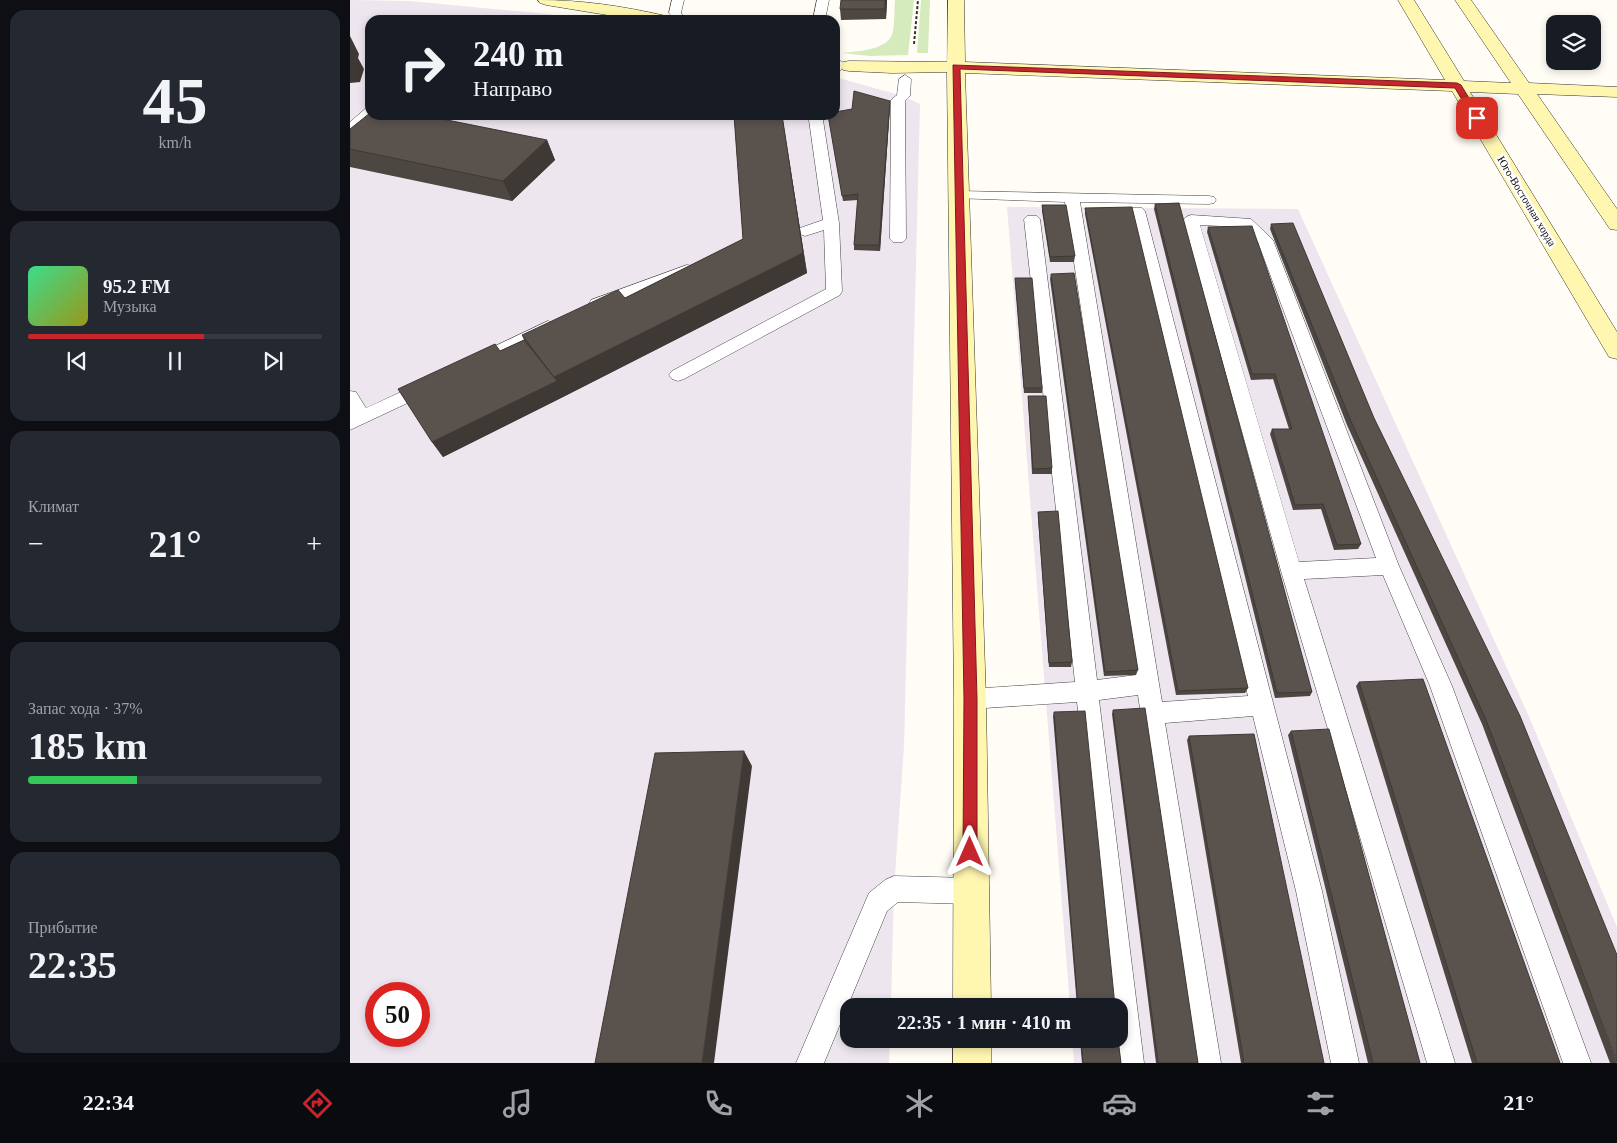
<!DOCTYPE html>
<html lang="ru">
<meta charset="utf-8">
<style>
body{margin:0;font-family:Georgia,serif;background:#242831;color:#f1f3f6;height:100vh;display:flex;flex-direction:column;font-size:19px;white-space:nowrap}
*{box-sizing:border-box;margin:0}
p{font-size:16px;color:#9ea1a6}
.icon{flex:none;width:28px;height:28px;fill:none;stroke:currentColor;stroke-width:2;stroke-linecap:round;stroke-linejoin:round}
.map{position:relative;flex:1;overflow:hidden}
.panel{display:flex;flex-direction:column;gap:10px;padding:10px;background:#0d0f14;width:350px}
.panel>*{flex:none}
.hud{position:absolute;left:15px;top:15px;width:475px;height:105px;border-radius:15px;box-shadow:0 2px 8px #0003;background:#171b24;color:#f1f3f6;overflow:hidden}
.buttons{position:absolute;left:1196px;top:15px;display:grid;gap:10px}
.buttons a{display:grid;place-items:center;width:55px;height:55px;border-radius:10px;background:#171b24;box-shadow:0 2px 8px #0003;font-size:25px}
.speed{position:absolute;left:15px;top:982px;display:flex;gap:10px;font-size:25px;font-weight:700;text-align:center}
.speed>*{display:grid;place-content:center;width:65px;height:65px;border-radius:50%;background:#171b24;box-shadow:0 2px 8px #0003;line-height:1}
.speed .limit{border:8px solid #d22;background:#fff;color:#111}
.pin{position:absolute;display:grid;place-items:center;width:42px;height:42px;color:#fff;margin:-21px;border-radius:10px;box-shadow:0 2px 8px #0006}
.me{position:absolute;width:55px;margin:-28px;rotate:0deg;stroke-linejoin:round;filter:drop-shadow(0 0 4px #0008)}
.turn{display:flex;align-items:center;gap:18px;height:105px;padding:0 25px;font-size:22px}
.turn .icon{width:65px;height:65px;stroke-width:2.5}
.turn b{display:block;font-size:35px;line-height:42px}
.big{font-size:38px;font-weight:600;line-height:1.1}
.panel .card{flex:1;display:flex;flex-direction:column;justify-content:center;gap:8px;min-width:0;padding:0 18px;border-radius:15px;background:#242831}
.panel .dial{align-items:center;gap:0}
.dial b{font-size:65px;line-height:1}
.song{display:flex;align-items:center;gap:15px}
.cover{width:60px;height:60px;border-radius:8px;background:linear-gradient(135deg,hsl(150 70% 55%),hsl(60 70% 35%))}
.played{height:5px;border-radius:2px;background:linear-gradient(90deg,#c4262e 60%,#363941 60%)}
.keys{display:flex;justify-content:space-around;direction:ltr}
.heat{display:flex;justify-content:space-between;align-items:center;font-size:28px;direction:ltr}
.charge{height:8px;border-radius:4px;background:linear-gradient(90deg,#34c759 37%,#363941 0)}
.trip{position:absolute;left:490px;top:998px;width:288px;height:50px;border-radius:15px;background:#171b24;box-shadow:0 2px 8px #0003;font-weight:600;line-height:50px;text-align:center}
.menu{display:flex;height:80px;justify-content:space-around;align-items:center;background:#090b0e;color:#9ea1a6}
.menu .icon{width:35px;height:35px}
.menu .current{color:#c4262e}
.menu b{font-size:22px;color:#f1f3f6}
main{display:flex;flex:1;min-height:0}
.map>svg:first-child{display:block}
.industrial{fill:#eee6ef;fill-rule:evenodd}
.green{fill:#d5ebbd}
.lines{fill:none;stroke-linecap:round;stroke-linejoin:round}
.lane-casing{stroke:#444;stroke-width:1}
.secondary-casing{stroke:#333;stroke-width:1}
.path{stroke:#333;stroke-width:2;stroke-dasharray:3 2;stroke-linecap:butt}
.lane{fill:#fff;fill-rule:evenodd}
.secondary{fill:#fff6b0;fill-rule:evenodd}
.wall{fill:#4d4742}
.shaded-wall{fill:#3f3936}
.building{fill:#5a524d;stroke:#3f3936}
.route{fill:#c4262e;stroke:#7f191e}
.labels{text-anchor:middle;stroke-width:5;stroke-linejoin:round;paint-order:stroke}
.far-street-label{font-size:11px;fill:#111;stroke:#fff}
</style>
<main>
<section class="panel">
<div class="card dial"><b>45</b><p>km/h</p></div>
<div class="card">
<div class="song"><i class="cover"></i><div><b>95.2 FM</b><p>Музыка</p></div></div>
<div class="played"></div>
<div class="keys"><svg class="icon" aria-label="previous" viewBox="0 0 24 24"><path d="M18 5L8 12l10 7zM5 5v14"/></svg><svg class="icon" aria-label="pause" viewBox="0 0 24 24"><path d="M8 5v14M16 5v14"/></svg><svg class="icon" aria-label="next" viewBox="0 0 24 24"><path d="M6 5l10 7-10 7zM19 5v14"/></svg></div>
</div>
<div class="card"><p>Климат</p>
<div class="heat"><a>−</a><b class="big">21°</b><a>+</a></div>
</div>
<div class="card"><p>Запас хода · 37%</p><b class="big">185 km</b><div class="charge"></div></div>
<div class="card"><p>Прибытие</p><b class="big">22:35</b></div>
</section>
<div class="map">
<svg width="1267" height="1063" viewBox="0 0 1267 1063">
<rect width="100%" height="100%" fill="#fffdf5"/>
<path class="industrial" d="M 0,0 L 59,1 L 199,14 L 226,20 L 20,20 L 20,115 L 485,115 L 485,77 L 553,96 L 570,104 L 554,747 L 544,889 L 541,1006 L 499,1006 L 499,1039 L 540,1039 L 539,1063 L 0,1063 ZM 26,994 L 69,994 L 69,1036 L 26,1036 Z
M 657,207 L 948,209 L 1181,721 L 1267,927 L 1267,1063 L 724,1063 L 722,1039 L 769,1039 L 769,1006 L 720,1006 Z"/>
<path class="green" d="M 545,0 L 564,0 L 558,55 L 520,56 L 492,53 C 506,51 535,51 542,35 C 545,26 544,10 545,0 Z
M 571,0 L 580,0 L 578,53 L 567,53 Z"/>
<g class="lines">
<g class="lane-casing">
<path id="lane" d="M 322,0 L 334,0 L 331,13 L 337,20 L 325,20 L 319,13 Z
M 467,0 L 479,0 L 475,20 L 463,20 Z
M 489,60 L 495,64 L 490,71 L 485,72 L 485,61 Z
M 555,75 L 561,79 L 560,96 L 555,101 L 556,239 L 553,242 L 543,242 L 540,239 L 541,100 L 547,95 L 549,79 Z
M 20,108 L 20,115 L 25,115 L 5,132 L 0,133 L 0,122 L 15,109 Z
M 455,115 L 469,115 L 473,120 L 489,223 L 492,291 L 490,295 L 334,379 L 328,381 L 322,379 L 319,375 L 322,371 L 476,289 L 474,230 L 455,236 L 450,234 L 447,231 L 450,228 L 473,220 L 459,120 Z
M 609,191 L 859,196 L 864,197 L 866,200 L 864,203 L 859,204 L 730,202 L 812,702 L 898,696 L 779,211 L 782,208 L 792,208 L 795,211 L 972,891 L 1009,1063 L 981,1063 L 946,891 L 903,716 L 815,723 L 871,1063 L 843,1063 L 788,695 L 749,700 L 794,1063 L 766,1063 L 763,1039 L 769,1039 L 769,1006 L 760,1006 L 727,702 L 620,709 L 612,706 L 609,699 L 612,692 L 620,689 L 725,682 L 674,219 L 677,216 L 687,216 L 690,219 L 747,680 L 786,675 L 715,202 L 604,198 L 602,195 L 604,192 Z
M 841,215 L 901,219 L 923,240 L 1049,566 L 1102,686 L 1241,1063 L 1213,1063 L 1080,686 L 1033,575 L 954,579 L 1105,1063 L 1077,1063 L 931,571 L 833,220 L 836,217 ZM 850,225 L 892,227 L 908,242 L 1026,558 L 949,562 Z
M 337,265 L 343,266 L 345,270 L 343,274 L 253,308 L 247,309 L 241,308 L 239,304 L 241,300 Z
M 198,321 L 204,323 L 206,327 L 204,331 L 132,366 L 126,368 L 120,366 L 117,362 L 120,358 Z
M 77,380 L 83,381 L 86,386 L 83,391 L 0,430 L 0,391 L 6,392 L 16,408 Z
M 544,876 L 620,878 L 629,882 L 633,891 L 629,900 L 620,904 L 548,902 L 537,911 L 474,1063 L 446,1063 L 519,893 L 535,880 Z"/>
</g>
<g class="secondary-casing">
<path id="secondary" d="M 188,0 C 233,0 272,6 316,16 L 318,20 L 288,20 L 196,5 L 190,3 Z
M 598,0 L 614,0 L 615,62 L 1095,80 L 1048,0 L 1064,0 L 1114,81 L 1161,83 L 1105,0 L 1121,0 L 1179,83 L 1267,87 L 1267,97 L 1187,94 L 1267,209 L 1267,230 L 1260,229 L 1168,94 L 1120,92 L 1267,332 L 1267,359 L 1259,357 L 1102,91 L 615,73 L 636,699 L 641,1006 L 603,1006 L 604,699 L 597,72 L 542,73 L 499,71 L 493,70 L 490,66 L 493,62 L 499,61 L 597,62 Z
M 603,1039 L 641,1039 L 641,1063 L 603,1063 Z"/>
</g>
<path class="path" d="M 564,44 L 568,0"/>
<use href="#lane" class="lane"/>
<use href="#secondary" class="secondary"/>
</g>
<path class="wall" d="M 537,0 L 536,19 L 491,20 L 490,9 Z
M 540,101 L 540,106 L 530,251 L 504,250 L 504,245 L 508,200 L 493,201 L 478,115 Z
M 379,115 L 432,115 L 457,273 L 215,396 L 93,457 L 82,442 L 150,351 L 174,340 L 172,335 L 275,298 L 393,239 L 384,116 Z
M 0,129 L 197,140 L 205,160 L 162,201 L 0,167 Z
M 805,204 L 962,692 L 960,696 L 925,698 L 804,209 Z
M 692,205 L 725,256 L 724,262 L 700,262 L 692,211 Z
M 735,208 L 898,688 L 895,693 L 826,695 L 735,214 Z
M 921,224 L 1024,418 L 1267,1063 L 1260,1063 L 1132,724 L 997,425 L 920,229 Z
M 858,227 L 1011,544 L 1008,549 L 984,550 L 971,509 L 943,510 L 920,434 L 922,429 L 939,429 L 923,379 L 901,380 L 857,232 Z
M 701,274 L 788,670 L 786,675 L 754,676 L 700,279 Z
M 665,278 L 692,388 L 692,393 L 674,393 Z
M 678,396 L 702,468 L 702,474 L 682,474 Z
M 688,512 L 722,662 L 721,667 L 699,667 L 688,517 Z
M 1009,682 L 1210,1063 L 1122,1063 L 1006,686 Z
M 763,710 L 848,1063 L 806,1063 L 762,714 Z
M 704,712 L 765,1006 L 727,1006 L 703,716 Z
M 941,731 L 1070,1063 L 1018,1063 L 938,735 Z
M 839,736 L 974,1063 L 891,1063 L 837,740 Z
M 730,1039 L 768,1039 L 771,1063 L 732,1063 Z"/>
<path class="shaded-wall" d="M 535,0 L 537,0 L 536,19 L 535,9 Z
M 0,36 L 9,54 L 8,58 L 14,69 L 10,82 L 0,83 Z
M 540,101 L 540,106 L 530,251 L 529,245 Z
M 432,115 L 457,273 L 215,396 L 93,457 L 82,442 L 207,381 L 204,377 L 453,253 Z
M 197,140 L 205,160 L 162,201 L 153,181 Z
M 394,751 L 402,766 L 364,1063 L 352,1063 Z"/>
<path class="building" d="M 491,0 L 535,0 L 535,9 L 490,9 Z
M 504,91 L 540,101 L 529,245 L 504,245 L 508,194 L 492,196 L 478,115 L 485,115 L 485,112 L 502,109 Z
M 20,113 L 20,115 L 72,115 L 197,140 L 153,181 L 0,149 L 0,129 Z
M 384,115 L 432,115 L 453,253 L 204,377 L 172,335 L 268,290 L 275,298 L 393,239 Z
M 829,203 L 962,692 L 927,693 L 805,204 Z
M 692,205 L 716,205 L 725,256 L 700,257 Z
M 782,207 L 898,688 L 828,691 L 735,208 Z
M 943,223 L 1024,418 L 1170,716 L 1267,955 L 1267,1062 L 1136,720 L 1000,419 L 921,224 Z
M 902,226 L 1011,544 L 987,545 L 973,504 L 945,505 L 922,429 L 942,429 L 925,374 L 902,374 L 858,227 Z
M 724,273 L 788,670 L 755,672 L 701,274 Z
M 665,278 L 682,278 L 692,388 L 674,388 Z
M 174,340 L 207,381 L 82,442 L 48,389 L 145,344 L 150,351 Z
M 678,396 L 696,396 L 702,468 L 683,469 Z
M 708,511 L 722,662 L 699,663 L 688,512 Z
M 1073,679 L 1210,1063 L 1127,1063 L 1009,682 Z
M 795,708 L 848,1063 L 808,1063 L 763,710 Z
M 735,711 L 765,1006 L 728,1006 L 704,712 Z
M 979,729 L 1070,1063 L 1023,1063 L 941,731 Z
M 904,734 L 974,1063 L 894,1063 L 839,736 Z
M 394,751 L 352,1063 L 245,1063 L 305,753 Z
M 731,1039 L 768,1039 L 771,1063 L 733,1063 Z"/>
<path class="route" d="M 603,65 L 1107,83 L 1111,85 L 1131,118 L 1124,120 L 1105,88 L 610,69 L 627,699 L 627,852 L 625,858 L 620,860 L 615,858 L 613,852 L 614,699 Z"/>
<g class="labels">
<g class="far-street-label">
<text transform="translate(1177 201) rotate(59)" y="4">Юго-Восточная хорда</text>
</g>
</g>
</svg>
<div class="buttons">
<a><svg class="icon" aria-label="layers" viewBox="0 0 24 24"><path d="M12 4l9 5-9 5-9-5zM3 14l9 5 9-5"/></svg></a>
</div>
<div class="speed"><div class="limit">50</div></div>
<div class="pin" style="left:1127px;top:118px;background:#d93025"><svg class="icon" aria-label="arrive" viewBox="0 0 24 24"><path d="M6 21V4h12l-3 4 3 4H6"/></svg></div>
<svg class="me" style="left:620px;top:852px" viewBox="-20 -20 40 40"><path d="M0-17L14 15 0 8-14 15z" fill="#c4262e" stroke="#fff" stroke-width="4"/></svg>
<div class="trip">22:35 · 1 мин · 410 m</div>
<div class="hud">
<div class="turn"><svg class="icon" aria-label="right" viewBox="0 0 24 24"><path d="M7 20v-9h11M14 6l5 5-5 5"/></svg><div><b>240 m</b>Направо</div></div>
</div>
</div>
</main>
<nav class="menu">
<b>22:34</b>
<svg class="icon current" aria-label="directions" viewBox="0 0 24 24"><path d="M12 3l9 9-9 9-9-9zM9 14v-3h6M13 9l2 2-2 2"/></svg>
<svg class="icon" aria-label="music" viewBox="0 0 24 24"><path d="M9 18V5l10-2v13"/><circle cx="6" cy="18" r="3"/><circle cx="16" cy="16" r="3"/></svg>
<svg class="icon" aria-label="phone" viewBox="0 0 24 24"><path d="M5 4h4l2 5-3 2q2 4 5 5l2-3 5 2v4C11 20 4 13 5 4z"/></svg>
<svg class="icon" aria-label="climate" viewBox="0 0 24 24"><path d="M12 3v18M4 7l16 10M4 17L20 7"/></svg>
<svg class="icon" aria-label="car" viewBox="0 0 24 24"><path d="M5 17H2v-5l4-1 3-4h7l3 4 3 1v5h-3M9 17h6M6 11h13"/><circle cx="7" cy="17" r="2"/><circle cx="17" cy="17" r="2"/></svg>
<svg class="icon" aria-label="filters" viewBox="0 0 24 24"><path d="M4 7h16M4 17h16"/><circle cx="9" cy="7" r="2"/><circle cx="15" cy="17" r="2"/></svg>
<b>21°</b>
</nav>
